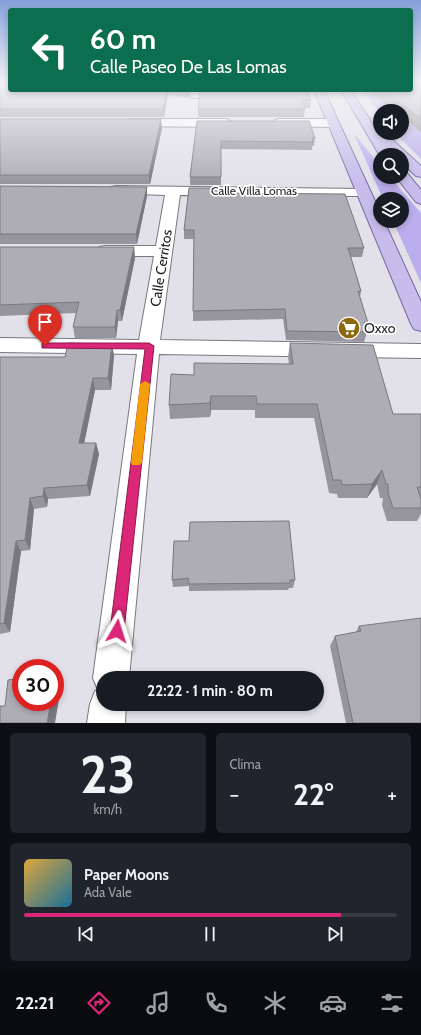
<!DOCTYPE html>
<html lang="es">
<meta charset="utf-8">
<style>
body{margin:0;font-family:Cabin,sans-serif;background:#20242c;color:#f1f3f6;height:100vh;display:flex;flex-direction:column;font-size:15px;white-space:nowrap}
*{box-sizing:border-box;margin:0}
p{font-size:13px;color:#9ea1a6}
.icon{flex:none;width:22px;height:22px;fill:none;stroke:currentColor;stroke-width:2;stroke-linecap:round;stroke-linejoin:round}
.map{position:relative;height:723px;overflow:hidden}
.sheet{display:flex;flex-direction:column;gap:10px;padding:10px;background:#0d0f14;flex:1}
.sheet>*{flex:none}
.hud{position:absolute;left:8px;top:8px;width:405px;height:84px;border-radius:4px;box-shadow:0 2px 6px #0003;background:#0b6e4f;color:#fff;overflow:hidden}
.controls{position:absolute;left:373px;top:104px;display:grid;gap:8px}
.controls a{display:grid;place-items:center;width:36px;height:36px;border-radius:50%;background:#171b24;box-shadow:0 2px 6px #0003;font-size:20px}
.speed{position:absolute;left:12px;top:659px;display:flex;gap:8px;font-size:20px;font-weight:700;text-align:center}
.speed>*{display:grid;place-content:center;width:52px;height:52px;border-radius:50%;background:#171b24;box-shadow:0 2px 6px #0003;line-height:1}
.speed .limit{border:6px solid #d22;background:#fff;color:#111}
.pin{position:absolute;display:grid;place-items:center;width:34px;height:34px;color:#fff;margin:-41px -17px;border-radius:50% 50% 50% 0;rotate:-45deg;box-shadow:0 0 4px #0007}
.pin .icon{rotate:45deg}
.me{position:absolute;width:44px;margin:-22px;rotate:6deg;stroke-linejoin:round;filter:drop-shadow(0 0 3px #0008)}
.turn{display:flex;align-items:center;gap:14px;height:84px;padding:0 16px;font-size:18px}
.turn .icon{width:52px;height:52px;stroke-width:2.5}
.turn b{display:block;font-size:28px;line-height:34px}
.big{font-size:30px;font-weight:700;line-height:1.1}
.sheet .widget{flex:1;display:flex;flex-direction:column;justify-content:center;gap:6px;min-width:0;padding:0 14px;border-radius:6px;background:#20242c}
.sheet .dial{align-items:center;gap:0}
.dial b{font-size:52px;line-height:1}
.song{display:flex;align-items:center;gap:12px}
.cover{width:48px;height:48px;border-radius:6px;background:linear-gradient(135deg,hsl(40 70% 55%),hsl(200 70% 35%))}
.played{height:4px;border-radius:2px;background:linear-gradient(90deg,#db2777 85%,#363941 85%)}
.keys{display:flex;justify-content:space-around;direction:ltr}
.heat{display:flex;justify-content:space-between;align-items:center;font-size:22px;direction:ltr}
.sheet .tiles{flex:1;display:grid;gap:10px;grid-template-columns:1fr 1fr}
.widget:last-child{grid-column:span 2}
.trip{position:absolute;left:96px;top:671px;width:228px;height:40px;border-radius:20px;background:#171b24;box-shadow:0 2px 6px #0003;font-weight:700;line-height:40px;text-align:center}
.tabs{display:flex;height:64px;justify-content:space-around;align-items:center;background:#090b0e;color:#9ea1a6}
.tabs .icon{width:28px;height:28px}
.tabs .active{color:#db2777}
.tabs b{font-size:18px;color:#f1f3f6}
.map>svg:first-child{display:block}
.green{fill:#bbaeee}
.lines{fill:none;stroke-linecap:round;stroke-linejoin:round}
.minor-casing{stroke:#797880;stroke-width:2}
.major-casing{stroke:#75699f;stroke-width:2}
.minor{fill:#fff;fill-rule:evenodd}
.major{fill:#c7bcec;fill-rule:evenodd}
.wall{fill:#96949c}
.shaded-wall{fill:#7a787f}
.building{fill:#aeacb5;stroke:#7a787f}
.route{fill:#db2777;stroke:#8e194d}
.slow{fill:#f59e0b}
.labels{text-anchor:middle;stroke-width:3.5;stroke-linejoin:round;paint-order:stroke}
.far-street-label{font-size:12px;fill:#232225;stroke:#fff}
.street-label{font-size:14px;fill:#232225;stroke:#fff}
.poi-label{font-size:14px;fill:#232225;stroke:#fff;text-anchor:start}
</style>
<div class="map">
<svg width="421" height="723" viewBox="0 0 421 723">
<rect width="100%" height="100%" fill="#e2e1ea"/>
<path class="green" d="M 363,90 L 371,90 L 398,111 L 380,111 L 380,114 Z
M 402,114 L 421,129 L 421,159 L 395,133 L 402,133 Z
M 354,134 L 380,165 L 380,177 L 390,177 L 421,213 L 421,283 L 393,221 L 402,221 L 402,199 L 383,199 Z"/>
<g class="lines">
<g class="minor-casing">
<path id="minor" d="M 190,90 L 200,90 L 199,98 L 191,98 Z
M 131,119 L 227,119 L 233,123 L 227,127 L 127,126 L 125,123 L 127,120 Z
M 279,119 L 333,119 L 339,123 L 333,127 L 275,126 L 273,123 L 275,120 Z
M 116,186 L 368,189 L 370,192 L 368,195 L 363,196 L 180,195 L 160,340 L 421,344 L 421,358 L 159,354 L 129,678 L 103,678 L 103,704 L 126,704 L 125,723 L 87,723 L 90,704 L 95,691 L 98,690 L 93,678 L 137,354 L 0,352 L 0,338 L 139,340 L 154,256 L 105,256 L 99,255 L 96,251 L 99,247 L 105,246 L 156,246 L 165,195 L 111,193 L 109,190 L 111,187 Z"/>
</g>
<g class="major-casing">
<path id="major" d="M 314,90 L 324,90 L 380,212 L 380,221 L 384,221 L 421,302 L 421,331 L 414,329 L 411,324 Z
M 341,90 L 351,90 L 377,131 L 385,133 L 421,166 L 421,177 L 416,176 L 402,163 L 402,155 L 394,155 L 390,152 L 393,155 L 380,156 Z
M 402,172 L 407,173 L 421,190 L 421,204 L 416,202 L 396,177 L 402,177 Z"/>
</g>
<use href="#minor" class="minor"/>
<use href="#major" class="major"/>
</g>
<path class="wall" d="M 0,82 L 10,90 L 189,90 L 189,98 L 168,94 L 164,117 L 0,117 Z
M 421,82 L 421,132 L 402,117 L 402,111 L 394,111 L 367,90 L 411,90 Z
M 200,90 L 311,100 L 310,108 L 305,108 L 304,117 L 198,117 L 198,109 Z
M 0,119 L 162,128 L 150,184 L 0,184 Z
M 197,121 L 315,138 L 314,146 L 312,146 L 312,150 L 221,149 L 221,185 L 190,185 L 190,177 Z
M 0,186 L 147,187 L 147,196 L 137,244 L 0,244 Z
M 221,193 L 364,248 L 362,257 L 351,257 L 361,291 L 360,297 L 368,323 L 366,329 L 367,332 L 364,342 L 286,340 L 283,319 L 193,321 L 194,239 L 184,239 L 184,230 Z
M 0,247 L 134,247 L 135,258 L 122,321 L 118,321 L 116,338 L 75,338 L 73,327 L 76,313 L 0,316 Z
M 290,343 L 393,414 L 421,414 L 421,514 L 417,521 L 387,521 L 382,505 L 383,498 L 380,498 L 377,484 L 367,498 L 338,498 L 337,494 L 329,493 L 314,418 L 255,418 L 255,410 L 211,410 L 210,417 L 170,419 L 169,405 L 194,375 L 289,364 L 288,357 Z
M 114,355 L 111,390 L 95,390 L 84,443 L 96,443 L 99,454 L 90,496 L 48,499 L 47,507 L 34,509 L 30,550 L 21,551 L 10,632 L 0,634 L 0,357 L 65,357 Z
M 174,541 L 295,580 L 293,588 L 289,588 L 288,590 L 189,591 L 189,586 L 173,587 L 172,580 Z
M 359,626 L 421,723 L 346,723 L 330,646 L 335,636 L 356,632 Z"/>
<path class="shaded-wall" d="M 167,90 L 168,90 L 168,94 L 164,117 L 163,109 Z
M 161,119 L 162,128 L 150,184 L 149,175 Z
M 147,187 L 147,196 L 137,244 L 136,234 Z
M 134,247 L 135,258 L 122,321 L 120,310 Z
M 117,310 L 118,321 L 116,338 L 115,327 Z
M 112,344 L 114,355 L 111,390 L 108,378 Z
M 93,378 L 95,390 L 82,454 L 79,443 Z
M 211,396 L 211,410 L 210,417 L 210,403 Z
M 96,443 L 99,454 L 90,496 L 87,485 Z
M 382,470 L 377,484 L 367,498 L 372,484 Z
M 44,488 L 48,499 L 47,507 L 43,496 Z
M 30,498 L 34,509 L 30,550 L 25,540 Z
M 16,541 L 21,551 L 10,632 L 4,623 Z
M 57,672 L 62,681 L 55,723 L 47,723 L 51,702 L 55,702 L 55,680 Z"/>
<path class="building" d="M 0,82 L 10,82 L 10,90 L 167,90 L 163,109 L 0,109 Z
M 411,82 L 421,82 L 421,119 L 383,90 L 411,90 Z
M 200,90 L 307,90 L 311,100 L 302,100 L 305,109 L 198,109 Z
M 0,119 L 161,119 L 149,175 L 0,175 Z
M 197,121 L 309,121 L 315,138 L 312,138 L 313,142 L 221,141 L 221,177 L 190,177 Z
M 0,186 L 147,187 L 136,234 L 0,234 Z
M 189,188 L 221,188 L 221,193 L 345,194 L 364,248 L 348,248 L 361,291 L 358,291 L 368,323 L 364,322 L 367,332 L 287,331 L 285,309 L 193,311 L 194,230 L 184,230 Z
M 0,247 L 134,247 L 120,310 L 117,310 L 115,327 L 73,327 L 79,302 L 0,305 Z
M 68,343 L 112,344 L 108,378 L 93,378 L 79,443 L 96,443 L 87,485 L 44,488 L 43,496 L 30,498 L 25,540 L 16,541 L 4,623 L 0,624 L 0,357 L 65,357 Z
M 290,343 L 373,345 L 393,414 L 421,414 L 421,487 L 417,487 L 421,499 L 421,508 L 393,508 L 388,492 L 388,484 L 386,484 L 382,470 L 372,484 L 342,485 L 341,480 L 333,480 L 317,404 L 257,404 L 256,396 L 211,396 L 210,403 L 169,405 L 171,374 L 194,375 L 194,363 L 293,364 Z
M 289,521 L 295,580 L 290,580 L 290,583 L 189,584 L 188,578 L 172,580 L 174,541 L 189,541 L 190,522 Z
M 421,618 L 421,723 L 353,723 L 335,636 L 361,631 L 359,626 Z
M 55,672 L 57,672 L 55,680 Z
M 21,678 L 21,702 L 51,702 L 47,723 L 0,723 L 0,706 L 5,706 L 8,680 Z"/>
<linearGradient id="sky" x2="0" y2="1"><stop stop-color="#85a0da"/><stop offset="0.45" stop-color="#f2f2f6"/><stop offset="1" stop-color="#f2f2f6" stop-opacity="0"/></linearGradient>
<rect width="421" height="184" fill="url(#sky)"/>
<path class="route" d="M 42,343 L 149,343 L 154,346 L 124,631 L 122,635 L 117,638 L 112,635 L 110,631 L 145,349 L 45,348 L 42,348 Z"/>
<path class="slow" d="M 145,381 L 150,384 L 142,462 L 140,465 L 132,465 L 131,462 L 140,384 Z"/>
<defs>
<g id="supermarket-disc" transform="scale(1.15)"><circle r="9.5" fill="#8d680b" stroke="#fff"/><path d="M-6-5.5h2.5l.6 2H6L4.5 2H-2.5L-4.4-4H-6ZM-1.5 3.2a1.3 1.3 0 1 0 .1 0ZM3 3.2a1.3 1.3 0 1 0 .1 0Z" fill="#fff"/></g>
</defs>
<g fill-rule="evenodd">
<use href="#supermarket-disc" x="349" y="328"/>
</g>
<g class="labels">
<g class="far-street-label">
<text x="254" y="195">Calle Villa Lomas</text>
</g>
<g class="street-label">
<text transform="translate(161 268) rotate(-81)" y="5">Calle Cerritos</text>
</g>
<g class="poi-label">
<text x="364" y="333">Oxxo</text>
</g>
</g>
</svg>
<div class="controls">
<a><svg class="icon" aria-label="sound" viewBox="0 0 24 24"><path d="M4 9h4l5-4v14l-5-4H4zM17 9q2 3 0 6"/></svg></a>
<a><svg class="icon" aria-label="search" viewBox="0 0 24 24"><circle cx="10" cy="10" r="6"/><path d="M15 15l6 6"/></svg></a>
<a><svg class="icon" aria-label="layers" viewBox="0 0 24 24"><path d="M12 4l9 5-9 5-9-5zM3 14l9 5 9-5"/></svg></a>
</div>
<div class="speed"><div class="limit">30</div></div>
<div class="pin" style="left:45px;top:346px;background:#d93025"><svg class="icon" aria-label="arrive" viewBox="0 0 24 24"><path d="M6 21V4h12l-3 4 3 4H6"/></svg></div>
<svg class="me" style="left:117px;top:631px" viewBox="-20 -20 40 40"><path d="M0-17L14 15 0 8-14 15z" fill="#db2777" stroke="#fff" stroke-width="4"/></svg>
<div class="trip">22:22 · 1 min · 80 m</div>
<div class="hud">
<div class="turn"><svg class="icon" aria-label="left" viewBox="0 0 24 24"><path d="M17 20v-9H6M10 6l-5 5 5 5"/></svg><div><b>60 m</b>Calle Paseo De Las Lomas</div></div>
</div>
</div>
<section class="sheet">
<div class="tiles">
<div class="widget dial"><b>23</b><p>km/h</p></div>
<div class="widget"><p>Clima</p>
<div class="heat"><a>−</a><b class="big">22°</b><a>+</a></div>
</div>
<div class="widget">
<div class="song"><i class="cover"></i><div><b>Paper Moons</b><p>Ada Vale</p></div></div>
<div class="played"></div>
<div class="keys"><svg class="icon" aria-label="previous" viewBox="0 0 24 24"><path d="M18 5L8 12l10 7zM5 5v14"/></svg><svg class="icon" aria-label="pause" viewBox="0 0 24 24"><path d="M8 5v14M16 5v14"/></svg><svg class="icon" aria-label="next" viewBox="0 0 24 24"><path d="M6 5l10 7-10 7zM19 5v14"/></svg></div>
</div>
</div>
</section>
<nav class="tabs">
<b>22:21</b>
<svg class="icon active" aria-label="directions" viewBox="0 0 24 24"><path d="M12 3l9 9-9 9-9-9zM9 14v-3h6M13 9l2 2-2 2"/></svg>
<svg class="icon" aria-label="music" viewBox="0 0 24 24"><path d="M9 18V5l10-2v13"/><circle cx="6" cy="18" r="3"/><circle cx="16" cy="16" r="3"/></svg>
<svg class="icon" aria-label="phone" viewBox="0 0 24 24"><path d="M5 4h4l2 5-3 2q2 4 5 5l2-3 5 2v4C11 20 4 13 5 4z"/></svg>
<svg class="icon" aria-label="climate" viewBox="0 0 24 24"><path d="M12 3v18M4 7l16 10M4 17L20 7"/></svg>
<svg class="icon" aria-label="car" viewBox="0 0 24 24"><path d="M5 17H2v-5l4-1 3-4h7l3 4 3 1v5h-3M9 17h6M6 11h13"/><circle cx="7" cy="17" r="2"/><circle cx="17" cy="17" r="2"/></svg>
<svg class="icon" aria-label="filters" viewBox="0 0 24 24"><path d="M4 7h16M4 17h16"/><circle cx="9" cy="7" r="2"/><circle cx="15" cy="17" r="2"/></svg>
</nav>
